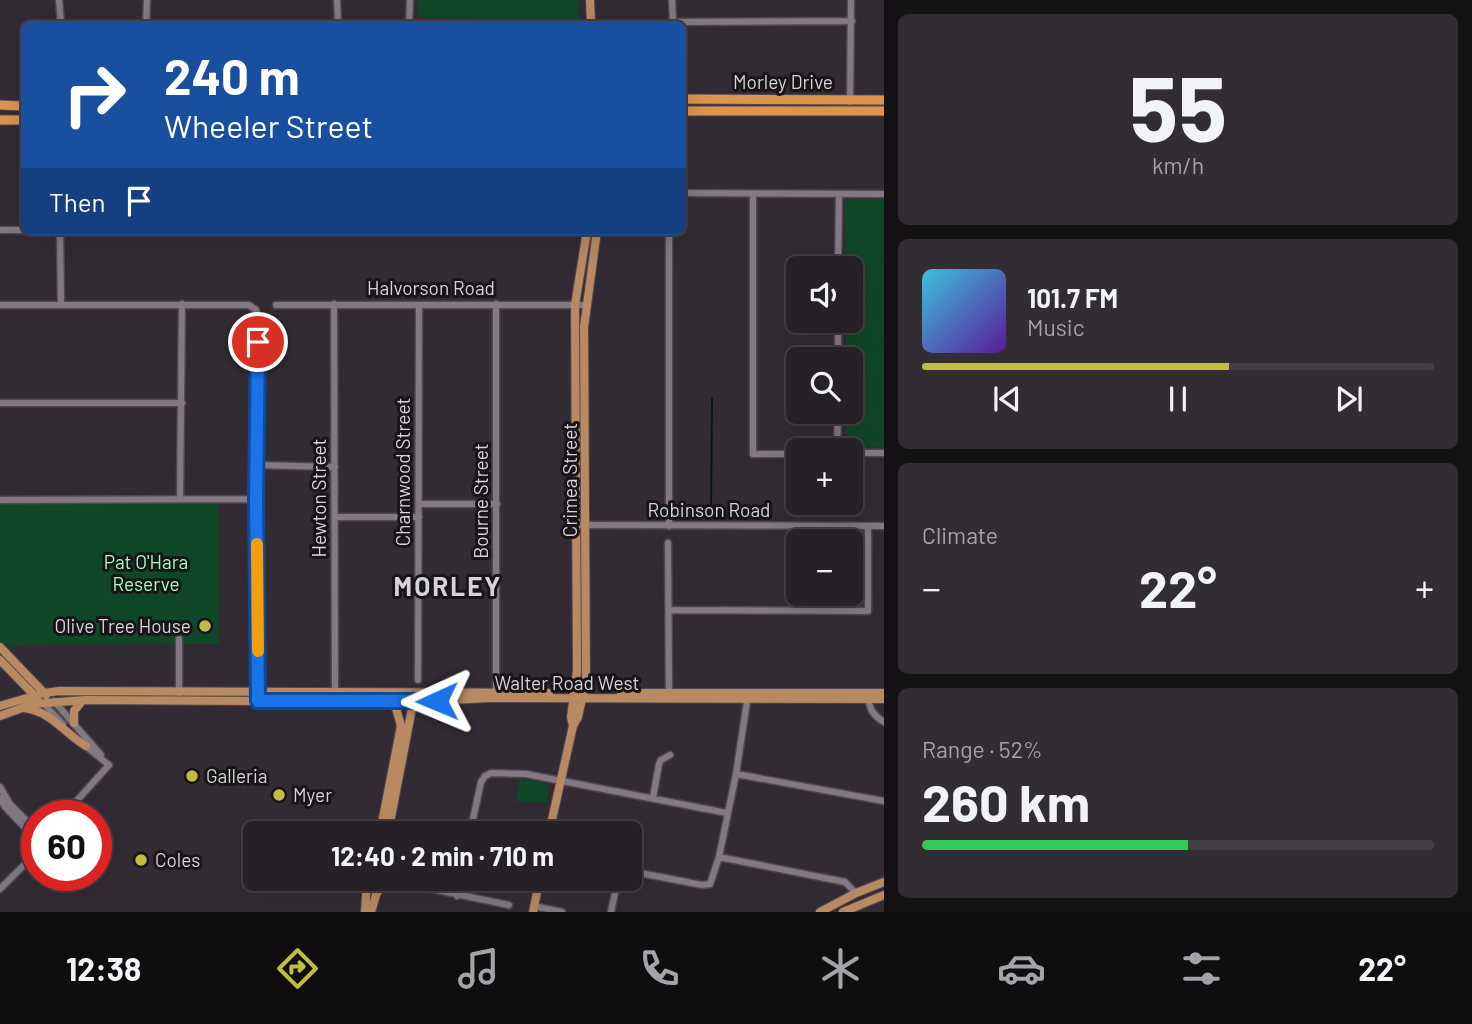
<!DOCTYPE html>
<meta charset="utf-8">
<style>
body{margin:0;font-family:Barlow,sans-serif;background:#322d33;color:#f1f3f6;height:100vh;display:flex;flex-direction:column;font-size:26px;white-space:nowrap}
*{box-sizing:border-box;margin:0}
p{font-size:23px;color:#a4a3a7}
.icon{flex:none;width:38px;height:38px;fill:none;stroke:currentColor;stroke-width:2;stroke-linecap:round;stroke-linejoin:round}
.map{position:relative;flex:1;overflow:hidden}
.panel{display:flex;flex-direction:column;gap:14px;padding:14px;background:#151215;width:588px}
.panel>*{flex:none}
.hud{position:absolute;left:21px;top:21px;width:665px;height:214px;border-radius:10px;box-shadow:0 7px 28px #0002,0 0 0 2px #423e44;background:#1a4fa0;color:#fff;overflow:hidden}
.controls{position:absolute;left:786px;top:256px;display:grid;gap:14px}
.controls a{display:grid;place-items:center;width:77px;height:77px;border-radius:10px;background:#262027;box-shadow:0 7px 28px #0002,0 0 0 2px #423e44;font-size:35px}
.speed{position:absolute;left:21px;top:800px;display:flex;gap:14px;font-size:35px;font-weight:700;text-align:center}
.speed>*{display:grid;place-content:center;width:91px;height:91px;border-radius:50%;background:#262027;box-shadow:0 7px 28px #0002,0 0 0 2px #423e44;line-height:1}
.speed .limit{border:10px solid #d22;background:#fff;color:#111}
.pin{position:absolute;display:grid;place-items:center;width:60px;height:60px;color:#fff;margin:-30px;border:4px solid #fff;border-radius:50%;box-shadow:0 2px 7px #0007}
.me{position:absolute;width:77px;margin:-38px;rotate:269deg;stroke-linejoin:round;filter:drop-shadow(0 0 5px #0008)}
.turn{display:flex;align-items:center;gap:24px;height:147px;padding:0 28px;font-size:32px}
.turn .icon{width:91px;height:91px;stroke-width:2.5}
.turn b{display:block;font-size:49px;line-height:60px}
.then{display:flex;align-items:center;height:66px;padding:0 28px;background:#0003;gap:14px;font-size:26px}
.big{font-size:52px;font-weight:700;line-height:1.1}
.panel .card{flex:1;display:flex;flex-direction:column;justify-content:center;gap:10px;min-width:0;padding:0 24px;border-radius:10px;background:#322d33}
.panel .dial{align-items:center;gap:0}
.dial b{font-size:91px;line-height:1}
.song{display:flex;align-items:center;gap:21px}
.cover{width:84px;height:84px;border-radius:10px;background:linear-gradient(135deg,hsl(190 70% 55%),hsl(270 70% 35%))}
.played{height:7px;border-radius:4px;background:linear-gradient(90deg,#c0be41 60%,#423e44 60%)}
.keys{display:flex;justify-content:space-around;direction:ltr}
.heat{display:flex;justify-content:space-between;align-items:center;font-size:38px;direction:ltr}
.charge{height:10px;border-radius:5px;background:linear-gradient(90deg,#34c759 52%,#423e44 0)}
.trip{position:absolute;left:243px;top:821px;width:399px;height:70px;border-radius:10px;background:#262027;box-shadow:0 7px 28px #0002,0 0 0 2px #423e44;font-weight:700;line-height:70px;text-align:center}
.menu{display:flex;height:112px;justify-content:space-around;align-items:center;background:#0f0d10;color:#a4a3a7}
.menu .icon{width:49px;height:49px}
.menu .current{color:#c0be41}
.menu b{font-size:32px;color:#f1f3f6}
main{display:flex;flex:1;min-height:0}
.map>svg:first-child{display:block}
.green{fill:#104728}
.lines{fill:none;stroke-linecap:round;stroke-linejoin:round}
.stream{stroke:#061519;stroke-width:2}
.minor-casing{stroke:#4f4850;stroke-width:9}
.major-casing{stroke:#4f4850;stroke-width:10}
.highway-casing{stroke:#4f4850;stroke-width:11}
.minor{stroke:#827983;stroke-width:6}
.major{stroke:#b98962;stroke-width:8}
.highway{stroke:#de944c;stroke-width:9}
.route-casing{stroke:#114b97;stroke-width:18}
.route{stroke:#1a73e8;stroke-width:12}
.slow{stroke:#f59e0b;stroke-width:12}
.poi-dot{fill:#c0be41;stroke:#181519;stroke-width:2.5}
.labels{text-anchor:middle;stroke-width:6;stroke-linejoin:round;paint-order:stroke}
.street-label{font-size:19px;fill:#d7d2d8;stroke:#181519}
.park-label{font-size:19px;fill:#a5fac1;stroke:#181519}
.poi-label{font-size:19px;fill:#d7d2d8;stroke:#181519;text-anchor:start}
.district-label{font-size:26px;font-weight:bold;letter-spacing:2px;fill:#d7d2d8;stroke:#181519}
</style>
<main>
<div class="map">
<svg width="884" height="912" viewBox="0 0 884 912">
<rect width="100%" height="100%" fill="#322b34"/>
<path class="green" d="M 417,0 L 579,0 L 579,21 L 422,18 L 417,15 Z
M 884,199 L 884,447 L 846,447 L 846,411 L 850,411 L 850,359 L 846,359 L 846,320 L 850,320 L 850,268 L 846,268 L 845,200 Z
M 219,502 L 219,644 L 23,645 L 10,648 L 0,641 L 0,504 Z
M 520,779 L 546,783 L 549,790 L 547,803 L 516,801 Z"/>
<g class="lines">
<path class="stream" d="M 711,509 L 712,398"/>
<g class="minor-casing">
<path id="minor" d="M 59,0 L 61,24
M 337,0 L 338,24
M 672,0 L 673,22 L 852,21
M 146,24 L 147,0
M 409,24 L 410,0
M 850,102 L 851,0
M 682,193 L 884,194
M 753,194 L 753,454 L 798,454
M 0,230 L 24,230
M 60,231 L 61,304
M 838,268 L 839,195
M 334,304 L 335,693
M 496,304 L 496,696
M 0,305 L 249,305 L 256,310 L 258,318 L 256,499 L 258,696
M 276,305 L 586,305
M 838,359 L 838,320
M 0,403 L 182,403
M 837,450 L 838,411
M 850,453 L 884,453
M 257,465 L 335,467
M 180,499 L 182,304
M 0,500 L 256,499
M 419,504 L 497,504
M 335,517 L 419,517
M 581,525 L 884,526
M 669,526 L 669,231
M 668,543 L 669,696
M 669,610 L 868,611 L 868,526
M 179,639 L 179,693
M 418,680 L 419,305
M 868,695 C 869,709 873,715 884,722
M 54,701 L 101,755
M 42,702 L 63,724
M 83,744 L 109,765
M 736,774 L 884,801
M 0,787 L 10,804 L 34,828
M 0,798 L 5,807 L 29,832
M 653,798 L 659,764 L 661,760 L 670,755
M 63,816 L 109,765
M 29,831 L 28,843 L 37,849
M 470,833 L 481,782 L 485,776 L 491,773 L 526,774 L 727,813
M 719,857 L 845,882 L 856,893
M 630,871 L 702,885 L 710,884 L 719,857 L 736,774 L 748,695
M 403,883 L 509,905
M 0,889 L 28,861 L 34,849
M 457,896 L 461,878
M 534,906 L 562,912
M 611,912 L 618,878"/>
</g>
<g class="major-casing">
<path id="major" d="M 590,0 L 591,24
M 0,647 L 46,695
M 0,660 L 37,698
M 621,693 L 884,693
M 0,706 L 44,693 L 59,691 L 549,693
M 24,708 C 51,711 64,733 86,746
M 0,716 L 33,704 L 85,700 L 413,702 L 488,698 L 884,699
M 74,723 L 74,711 L 82,701
M 573,726 L 571,717 L 577,671 L 575,305 L 587,231
M 380,833 L 401,726 L 396,708 L 389,703
M 388,833 L 414,698
M 549,833 L 573,726 L 578,717 L 586,681 L 584,327 L 597,231
M 365,912 L 367,882
M 371,912 L 376,895 L 382,884
M 533,912 L 540,878
M 820,912 L 856,893 L 884,882
M 843,912 L 884,895"/>
</g>
<g class="highway-casing">
<path id="highway" d="M 682,99 L 884,100
M 0,105 L 24,106
M 682,111 L 884,111
M 0,120 L 24,120"/>
</g>
<use href="#minor" class="minor"/>
<use href="#major" class="major"/>
<use href="#highway" class="highway"/>
</g>
<g class="lines">
<g class="route-casing">
<path id="route" d="M 258,342 L 256,499 L 258,701 L 437,701"/>
</g>
<use href="#route" class="route"/>
<path class="slow" d="M 257,544 L 258,651"/>
</g>
<g class="poi-dot">
<circle cx="205" cy="626" r="7"/>
<circle cx="192" cy="776" r="7"/>
<circle cx="279" cy="795" r="7"/>
<circle cx="141" cy="860" r="7"/>
</g>
<g class="labels">
<g class="street-label">
<text x="783" y="89">Morley Drive</text>
<text x="431" y="295">Halvorson Road</text>
<text transform="translate(403 472) rotate(-90)" y="7">Charnwood Street</text>
<text transform="translate(570 480) rotate(-90)" y="7">Crimea Street</text>
<text transform="translate(319 498) rotate(-90)" y="7">Hewton Street</text>
<text transform="translate(481 501) rotate(-90)" y="7">Bourne Street</text>
<text x="709" y="517">Robinson Road</text>
<text x="567" y="690">Walter Road West</text>
</g>
<g class="park-label">
<text x="146" y="569">Pat O'Hara<tspan x="146" dy="22">Reserve</tspan></text>
</g>
<g class="poi-label">
<text x="191" y="633" text-anchor="end">Olive Tree House</text>
<text x="206" y="783">Galleria</text>
<text x="293" y="802">Myer</text>
<text x="155" y="867">Coles</text>
</g>
<g class="district-label">
<text x="448" y="596">MORLEY</text>
</g>
</g>
</svg>
<div class="controls">
<a><svg class="icon" aria-label="sound" viewBox="0 0 24 24"><path d="M4 9h4l5-4v14l-5-4H4zM17 9q2 3 0 6"/></svg></a>
<a><svg class="icon" aria-label="search" viewBox="0 0 24 24"><circle cx="10" cy="10" r="6"/><path d="M15 15l6 6"/></svg></a>
<a>+</a>
<a>−</a>
</div>
<div class="speed"><div class="limit">60</div></div>
<div class="pin" style="left:258px;top:342px;background:#d93025"><svg class="icon" aria-label="arrive" viewBox="0 0 24 24"><path d="M6 21V4h12l-3 4 3 4H6"/></svg></div>
<svg class="me" style="left:437px;top:701px" viewBox="-20 -20 40 40"><path d="M0-17L14 15 0 8-14 15z" fill="#1a73e8" stroke="#fff" stroke-width="4"/></svg>
<div class="trip">12:40 · 2 min · 710 m</div>
<div class="hud">
<div class="turn"><svg class="icon" aria-label="right" viewBox="0 0 24 24"><path d="M7 20v-9h11M14 6l5 5-5 5"/></svg><div><b>240 m</b>Wheeler Street</div></div>
<div class="then">Then<svg class="icon" aria-label="arrive" viewBox="0 0 24 24"><path d="M6 21V4h12l-3 4 3 4H6"/></svg></div>
</div>
</div>
<section class="panel">
<div class="card dial"><b>55</b><p>km/h</p></div>
<div class="card">
<div class="song"><i class="cover"></i><div><b>101.7 FM</b><p>Music</p></div></div>
<div class="played"></div>
<div class="keys"><svg class="icon" aria-label="previous" viewBox="0 0 24 24"><path d="M18 5L8 12l10 7zM5 5v14"/></svg><svg class="icon" aria-label="pause" viewBox="0 0 24 24"><path d="M8 5v14M16 5v14"/></svg><svg class="icon" aria-label="next" viewBox="0 0 24 24"><path d="M6 5l10 7-10 7zM19 5v14"/></svg></div>
</div>
<div class="card"><p>Climate</p>
<div class="heat"><a>−</a><b class="big">22°</b><a>+</a></div>
</div>
<div class="card"><p>Range · 52%</p><b class="big">260 km</b><div class="charge"></div></div>
</section>
</main>
<nav class="menu">
<b>12:38</b>
<svg class="icon current" aria-label="directions" viewBox="0 0 24 24"><path d="M12 3l9 9-9 9-9-9zM9 14v-3h6M13 9l2 2-2 2"/></svg>
<svg class="icon" aria-label="music" viewBox="0 0 24 24"><path d="M9 18V5l10-2v13"/><circle cx="6" cy="18" r="3"/><circle cx="16" cy="16" r="3"/></svg>
<svg class="icon" aria-label="phone" viewBox="0 0 24 24"><path d="M5 4h4l2 5-3 2q2 4 5 5l2-3 5 2v4C11 20 4 13 5 4z"/></svg>
<svg class="icon" aria-label="climate" viewBox="0 0 24 24"><path d="M12 3v18M4 7l16 10M4 17L20 7"/></svg>
<svg class="icon" aria-label="car" viewBox="0 0 24 24"><path d="M5 17H2v-5l4-1 3-4h7l3 4 3 1v5h-3M9 17h6M6 11h13"/><circle cx="7" cy="17" r="2"/><circle cx="17" cy="17" r="2"/></svg>
<svg class="icon" aria-label="filters" viewBox="0 0 24 24"><path d="M4 7h16M4 17h16"/><circle cx="9" cy="7" r="2"/><circle cx="15" cy="17" r="2"/></svg>
<b>22°</b>
</nav>
